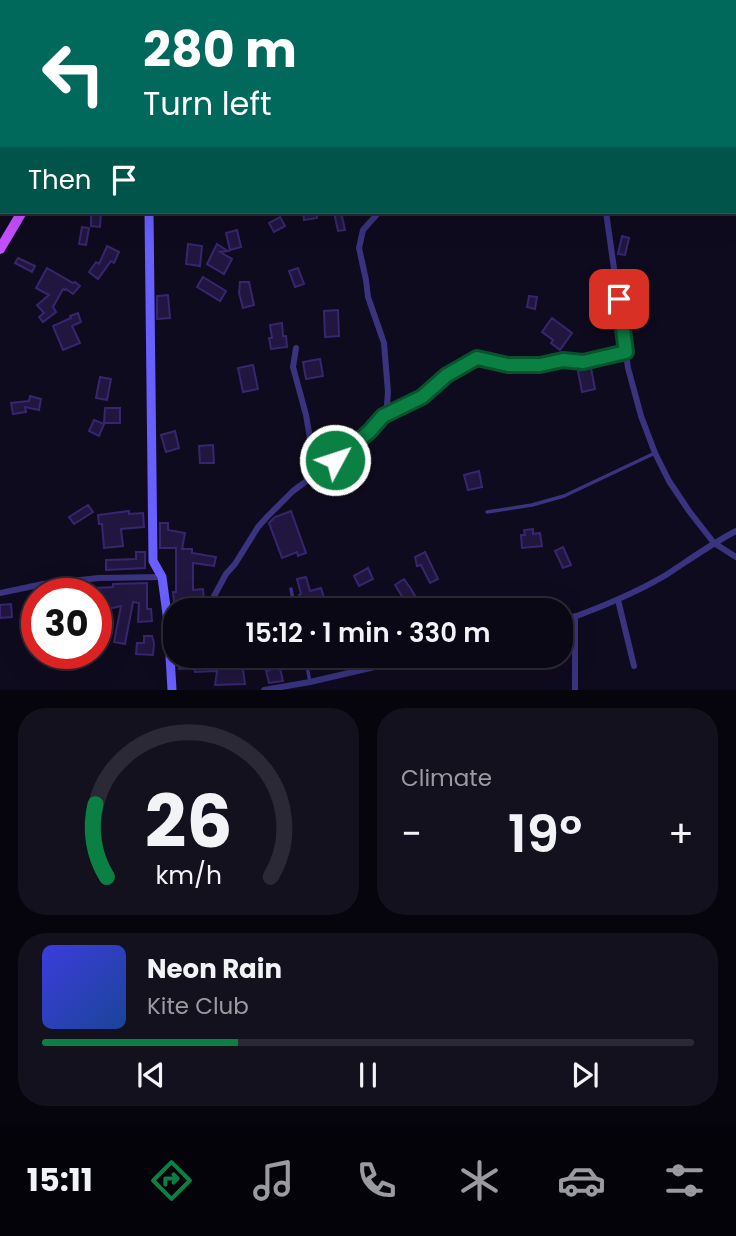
<!DOCTYPE html>
<meta charset="utf-8">
<style>
body{margin:0;font-family:Poppins,sans-serif;background:#14111f;color:#f1f3f6;height:100vh;display:flex;flex-direction:column;font-size:26px;white-space:nowrap}
*{box-sizing:border-box;margin:0}
p{font-size:23px;color:#9a9aa1}
.icon{flex:none;width:38px;height:38px;fill:none;stroke:currentColor;stroke-width:2;stroke-linecap:round;stroke-linejoin:round}
.map{position:relative;height:690px;overflow:hidden}
.drawer{display:flex;flex-direction:column;gap:18px;padding:18px;background:#06040c;flex:1}
.drawer>*{flex:none}
.guide{position:absolute;left:0px;top:0px;width:737px;height:214px;box-shadow:0 7px 28px #0002,0 0 0 2px #2b2935;background:#00695c;color:#fff;overflow:hidden}
.speed{position:absolute;left:21px;top:578px;display:flex;gap:14px;font-size:35px;font-weight:700;text-align:center}
.speed>*{display:grid;place-content:center;width:91px;height:91px;border-radius:50%;background:#0b0816;box-shadow:0 7px 28px #0002,0 0 0 2px #2b2935;line-height:1}
.speed .limit{border:10px solid #d22;background:#fff;color:#111}
.pin{position:absolute;display:grid;place-items:center;width:60px;height:60px;color:#fff;margin:-30px;border-radius:14px;box-shadow:0 4px 10px #0006}
.me{position:absolute;width:77px;margin:-38px;rotate:50deg;stroke-linejoin:round;filter:drop-shadow(0 0 5px #0008)}
.turn{display:flex;align-items:center;gap:24px;height:147px;padding:0 28px;font-size:32px}
.turn .icon{width:91px;height:91px;stroke-width:2.5}
.turn b{display:block;font-size:49px;line-height:60px}
.then{display:flex;align-items:center;height:66px;padding:0 28px;background:#0003;gap:14px;font-size:26px}
.big{font-size:52px;font-weight:600;line-height:1.1}
.drawer .card{flex:1;display:flex;flex-direction:column;justify-content:center;gap:10px;min-width:0;padding:0 24px;border-radius:28px;background:#14111f}
.drawer .dial{align-items:center;gap:0}
.dial svg{height:182px;overflow:visible;fill:none;stroke:#2b2935;stroke-width:7;stroke-linecap:round;text-anchor:middle}
.dial text{fill:#f1f3f6;stroke:none}
.song{display:flex;align-items:center;gap:21px}
.cover{width:84px;height:84px;border-radius:10px;background:linear-gradient(135deg,hsl(240 70% 55%),hsl(220 70% 35%))}
.played{height:7px;border-radius:4px;background:linear-gradient(90deg,#0b8043 30%,#2b2935 30%)}
.keys{display:flex;justify-content:space-around;direction:ltr}
.heat{display:flex;justify-content:space-between;align-items:center;font-size:38px;direction:ltr}
.drawer .tiles{flex:1;display:grid;gap:18px;grid-template-columns:1fr 1fr}
.card:last-child{grid-column:span 2}
.trip{position:absolute;left:163px;top:598px;width:410px;height:70px;border-radius:28px;background:#0b0816;box-shadow:0 7px 28px #0002,0 0 0 2px #2b2935;font-weight:600;line-height:70px;text-align:center}
.tab-bar{display:flex;height:112px;justify-content:space-around;align-items:center;background:#040309;color:#9a9aa1}
.tab-bar .icon{width:49px;height:49px}
.tab-bar .active{color:#0b8043}
.tab-bar b{font-size:32px;color:#f1f3f6}
.map>svg:first-child{display:block}
.building{fill:#201640;stroke:#37266e;stroke-width:2}
.lines{fill:none;stroke-linecap:round;stroke-linejoin:round}
.lane{stroke:#393380;stroke-width:3.5}
.street{stroke:#393380;stroke-width:6}
.secondary{stroke:#695fff;stroke-width:9}
.primary{stroke:#c44fff;stroke-width:10}
.route-casing{stroke:#07532c;stroke-width:18}
.route{stroke:#0b8043;stroke-width:12}
</style>
<div class="map">
<svg width="736" height="690" viewBox="0 0 736 690">
<rect width="100%" height="100%" fill="#0f0b1e"/>
<path class="building" d="M 91,212 L 101,212 L 100,227 L 91,226 Z
M 303,212 L 317,212 L 317,218 L 304,220 Z
M 334,212 L 341,212 L 345,230 L 338,231 Z
M 280,217 L 285,226 L 274,232 L 269,223 Z
M 82,227 L 89,228 L 86,245 L 79,244 Z
M 237,230 L 241,247 L 230,250 L 226,233 Z
M 622,236 L 629,238 L 625,255 L 618,254 Z
M 188,244 L 202,246 L 200,266 L 186,264 Z
M 217,244 L 228,251 L 220,252 L 232,259 L 224,274 L 207,264 Z
M 107,246 L 119,252 L 114,263 L 111,261 L 98,279 L 89,272 L 96,262 L 99,264 Z
M 18,258 L 35,266 L 32,272 L 15,263 Z
M 47,268 L 73,283 L 75,282 L 80,286 L 73,294 L 66,289 L 65,290 L 63,289 L 53,307 L 56,312 L 43,322 L 39,317 L 44,313 L 37,305 L 49,295 L 36,288 Z
M 298,268 L 304,284 L 295,287 L 289,271 Z
M 203,277 L 226,291 L 220,301 L 197,287 Z
M 240,282 L 249,282 L 254,305 L 243,308 L 239,293 Z
M 168,295 L 170,318 L 157,319 L 157,296 Z
M 529,296 L 537,297 L 535,309 L 527,307 Z
M 603,308 L 607,321 L 595,325 L 590,313 Z
M 338,310 L 339,336 L 325,337 L 324,311 Z
M 78,313 L 81,322 L 72,326 L 80,343 L 63,350 L 53,326 L 71,318 L 70,316 Z
M 552,318 L 572,333 L 560,350 L 551,343 L 553,340 L 542,332 Z
M 282,323 L 283,336 L 286,336 L 287,347 L 271,349 L 269,338 L 272,338 L 270,325 Z
M 320,359 L 323,376 L 306,379 L 303,362 Z
M 253,365 L 258,389 L 243,392 L 238,368 Z
M 591,368 L 595,389 L 582,392 L 578,371 Z
M 100,377 L 111,379 L 107,400 L 96,398 Z
M 30,396 L 41,399 L 39,410 L 25,407 L 26,412 L 13,414 L 11,403 L 29,401 Z
M 105,408 L 120,408 L 120,423 L 104,423 Z
M 94,420 L 104,424 L 99,436 L 89,431 Z
M 175,431 L 179,448 L 166,452 L 161,435 Z
M 213,445 L 214,463 L 200,463 L 199,446 Z
M 479,471 L 482,487 L 468,490 L 464,475 Z
M 88,505 L 93,512 L 74,524 L 69,517 Z
M 129,511 L 129,514 L 143,513 L 144,527 L 121,529 L 123,546 L 104,548 L 102,524 L 99,524 L 98,515 Z
M 291,511 L 306,553 L 298,556 L 297,552 L 282,558 L 269,523 L 275,517 Z
M 160,523 L 168,523 L 168,530 L 185,533 L 182,549 L 192,549 L 192,553 L 216,557 L 214,566 L 193,563 L 193,590 L 203,589 L 204,601 L 184,603 L 184,611 L 175,611 L 173,592 L 176,592 L 176,548 L 160,548 Z
M 533,529 L 533,534 L 540,533 L 542,546 L 522,548 L 521,535 L 525,535 L 524,530 Z
M 563,547 L 571,565 L 563,568 L 555,551 Z
M 136,552 L 145,552 L 145,568 L 106,570 L 106,560 L 136,559 Z
M 425,552 L 438,579 L 430,583 L 421,565 L 417,566 L 415,557 Z
M 368,568 L 373,579 L 359,586 L 354,576 Z
M 306,577 L 310,591 L 321,588 L 326,604 L 333,602 L 336,611 L 304,611 L 299,595 L 301,594 L 297,579 Z
M 404,579 L 411,589 L 424,611 L 411,611 L 395,585 Z
M 147,583 L 147,609 L 151,609 L 152,621 L 138,622 L 139,603 L 133,602 L 125,644 L 114,642 L 121,606 L 103,610 L 101,600 L 96,600 L 96,588 L 113,587 L 113,584 Z
M 253,599 L 255,609 L 246,611 L 244,601 Z
M 11,604 L 12,617 L 0,618 L 0,605 Z
M 144,636 L 152,636 L 154,643 L 153,655 L 136,654 L 137,643 L 144,643 Z
M 178,656 L 254,656 L 255,668 L 243,669 L 245,684 L 215,685 L 217,671 L 195,672 L 194,668 L 179,669 Z
M 266,656 L 277,656 L 283,681 L 269,683 L 266,671 L 270,670 Z
M 465,656 L 494,656 L 494,659 L 452,668 L 450,660 Z"/>
<g class="lines">
<path class="lane" d="M 487,512 L 532,505 L 564,496 L 655,453
M 291,589 L 295,611
M 305,656 L 310,682"/>
<path class="street" d="M 604,2 L 604,0
M 735,204 L 736,204
M 606,212 L 628,368 L 641,416 L 655,453 L 669,481 L 689,511 L 714,543 L 736,557
M 296,348 L 293,367 L 306,415 L 313,456 L 314,470 L 311,478
M 383,416 L 422,397 L 447,375 L 477,358 L 508,365 L 539,365 L 563,361 L 583,362 L 626,353
M 0,593 L 43,584 L 99,578 L 162,577
M 618,600 L 634,666
M 203,611 L 212,600 L 226,574 L 235,564 L 258,527 L 267,517 L 293,491 L 347,451 L 383,416 L 387,405 L 388,392 L 384,343 L 368,297 L 366,280 L 359,248 L 363,230 L 379,212
M 560,622 C 597,609 632,595 666,575 C 689,560 711,544 736,531
M 264,690 L 310,682 L 422,656
M 575,690 L 575,616"/>
<path class="secondary" d="M 143,2 L 143,0
M 149,212 L 153,561 L 162,577 L 168,622 L 172,690"/>
<path class="primary" d="M 230,2 L 232,0
M 0,249 L 22,212"/>
</g>
<g class="lines">
<g class="route-casing">
<path id="route" d="M 335,460 L 369,432 L 383,416 L 422,397 L 447,375 L 477,358 L 508,365 L 540,365 L 563,360 L 583,362 L 626,352 L 619,299"/>
</g>
<use href="#route" class="route"/>
</g>
</svg>
<div class="speed"><div class="limit">30</div></div>
<div class="pin" style="left:619px;top:299px;background:#d93025"><svg class="icon" aria-label="arrive" viewBox="0 0 24 24"><path d="M6 21V4h12l-3 4 3 4H6"/></svg></div>
<svg class="me" style="left:335px;top:460px" viewBox="-20 -20 40 40"><circle r="17" fill="#0b8043" stroke="#fff" stroke-width="3"/><path d="M0-11L8 9 0 5-8 9z" fill="#fff"/></svg>
<div class="trip">15:12 · 1 min · 330 m</div>
<div class="guide">
<div class="turn"><svg class="icon" aria-label="left" viewBox="0 0 24 24"><path d="M17 20v-9H6M10 6l-5 5 5 5"/></svg><div><b>280 m</b>Turn left</div></div>
<div class="then">Then<svg class="icon" aria-label="arrive" viewBox="0 0 24 24"><path d="M6 21V4h12l-3 4 3 4H6"/></svg></div>
</div>
</div>
<section class="drawer">
<div class="tiles">
<div class="card dial"><svg viewBox="0 0 100 80">
<path d="M14 69A42 42 0 1 1 86 69"/>
<path d="M14 69A42 42 0 0 1 9 37" stroke="#0b8043"/>
<text x="50" y="56" font-size="32" font-weight="700">26</text>
<text x="50" y="72" font-size="11">km/h</text>
</svg></div>
<div class="card"><p>Climate</p>
<div class="heat"><a>−</a><b class="big">19°</b><a>+</a></div>
</div>
<div class="card">
<div class="song"><i class="cover"></i><div><b>Neon Rain</b><p>Kite Club</p></div></div>
<div class="played"></div>
<div class="keys"><svg class="icon" aria-label="previous" viewBox="0 0 24 24"><path d="M18 5L8 12l10 7zM5 5v14"/></svg><svg class="icon" aria-label="pause" viewBox="0 0 24 24"><path d="M8 5v14M16 5v14"/></svg><svg class="icon" aria-label="next" viewBox="0 0 24 24"><path d="M6 5l10 7-10 7zM19 5v14"/></svg></div>
</div>
</div>
</section>
<nav class="tab-bar">
<b>15:11</b>
<svg class="icon active" aria-label="directions" viewBox="0 0 24 24"><path d="M12 3l9 9-9 9-9-9zM9 14v-3h6M13 9l2 2-2 2"/></svg>
<svg class="icon" aria-label="music" viewBox="0 0 24 24"><path d="M9 18V5l10-2v13"/><circle cx="6" cy="18" r="3"/><circle cx="16" cy="16" r="3"/></svg>
<svg class="icon" aria-label="phone" viewBox="0 0 24 24"><path d="M5 4h4l2 5-3 2q2 4 5 5l2-3 5 2v4C11 20 4 13 5 4z"/></svg>
<svg class="icon" aria-label="climate" viewBox="0 0 24 24"><path d="M12 3v18M4 7l16 10M4 17L20 7"/></svg>
<svg class="icon" aria-label="car" viewBox="0 0 24 24"><path d="M5 17H2v-5l4-1 3-4h7l3 4 3 1v5h-3M9 17h6M6 11h13"/><circle cx="7" cy="17" r="2"/><circle cx="17" cy="17" r="2"/></svg>
<svg class="icon" aria-label="filters" viewBox="0 0 24 24"><path d="M4 7h16M4 17h16"/><circle cx="9" cy="7" r="2"/><circle cx="15" cy="17" r="2"/></svg>
</nav>
